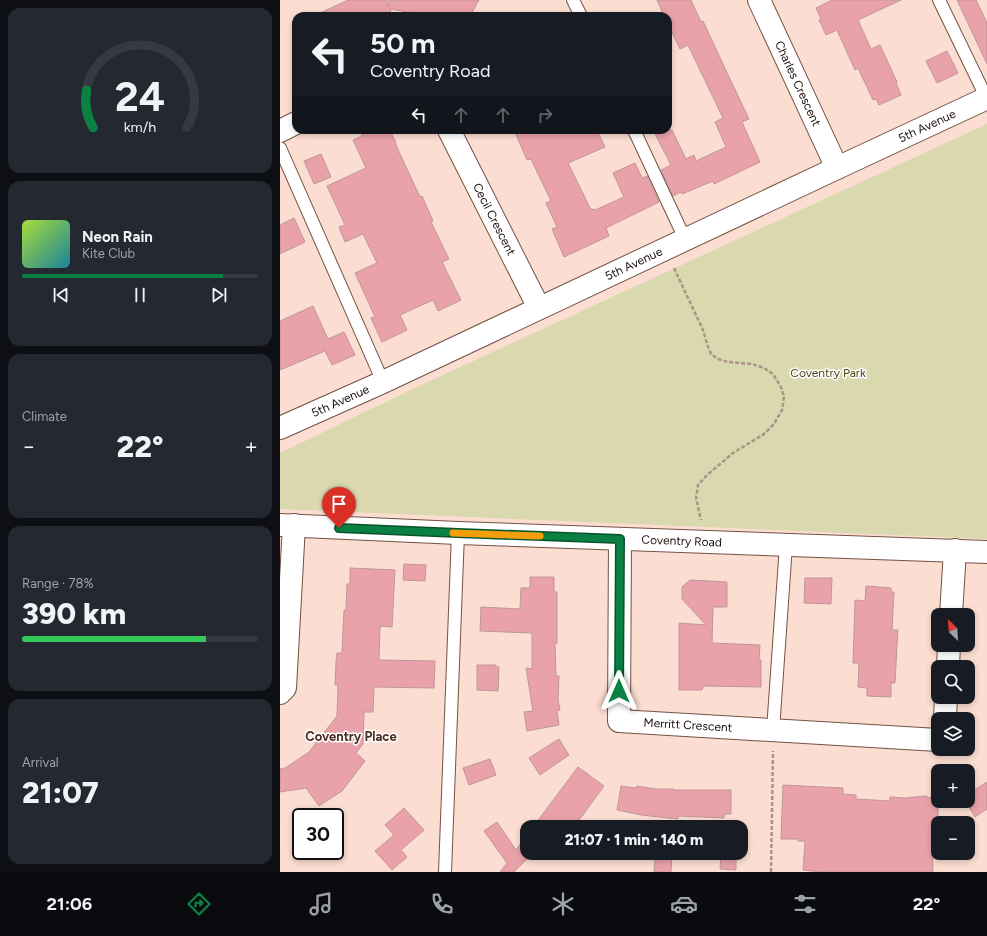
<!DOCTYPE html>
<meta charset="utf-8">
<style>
body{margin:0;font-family:Figtree,sans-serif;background:#242831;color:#f1f3f6;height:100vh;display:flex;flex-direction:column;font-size:15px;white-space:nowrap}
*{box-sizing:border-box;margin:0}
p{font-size:13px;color:#9ea1a6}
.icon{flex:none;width:22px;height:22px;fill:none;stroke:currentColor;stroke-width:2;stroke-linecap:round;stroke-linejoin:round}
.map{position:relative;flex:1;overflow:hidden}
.side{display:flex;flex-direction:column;gap:8px;padding:8px;background:#0d0f14;width:280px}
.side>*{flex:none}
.guide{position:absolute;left:12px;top:12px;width:380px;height:122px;border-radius:12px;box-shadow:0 2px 6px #0003;background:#171b24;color:#f1f3f6;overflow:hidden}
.needle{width:26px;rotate:335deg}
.tools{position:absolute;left:651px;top:608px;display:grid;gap:8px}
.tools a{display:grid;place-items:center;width:44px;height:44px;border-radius:8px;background:#171b24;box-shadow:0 2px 6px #0003;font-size:20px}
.speed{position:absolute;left:12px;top:808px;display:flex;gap:8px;font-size:20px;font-weight:700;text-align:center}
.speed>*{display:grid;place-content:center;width:52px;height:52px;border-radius:50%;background:#171b24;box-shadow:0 2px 6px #0003;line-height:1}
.speed .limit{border:2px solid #111;border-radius:6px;background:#fff;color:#111}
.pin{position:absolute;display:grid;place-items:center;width:34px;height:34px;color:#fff;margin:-41px -17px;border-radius:50% 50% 50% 0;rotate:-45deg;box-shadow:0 0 4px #0007}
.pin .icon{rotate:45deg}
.me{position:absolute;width:44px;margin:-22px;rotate:0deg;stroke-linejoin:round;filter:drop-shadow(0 0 3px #0008)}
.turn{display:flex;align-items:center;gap:14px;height:84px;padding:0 12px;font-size:18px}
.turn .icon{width:52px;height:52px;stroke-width:2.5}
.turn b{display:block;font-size:28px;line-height:34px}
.lanes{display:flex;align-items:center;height:38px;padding:0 12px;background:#0003;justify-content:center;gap:20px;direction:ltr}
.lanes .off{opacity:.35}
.big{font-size:30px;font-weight:800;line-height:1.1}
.side .tile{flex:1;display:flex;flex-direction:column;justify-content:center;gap:6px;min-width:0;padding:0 14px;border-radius:12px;background:#242831}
.side .dial{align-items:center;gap:0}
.dial svg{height:104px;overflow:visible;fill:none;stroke:#363941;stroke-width:7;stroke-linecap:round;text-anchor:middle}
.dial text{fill:#f1f3f6;stroke:none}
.song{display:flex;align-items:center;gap:12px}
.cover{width:48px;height:48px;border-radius:6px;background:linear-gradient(135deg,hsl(80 70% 55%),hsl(190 70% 35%))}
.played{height:4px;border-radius:2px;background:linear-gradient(90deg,#0b8043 85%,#363941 85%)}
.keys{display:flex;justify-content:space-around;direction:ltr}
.heat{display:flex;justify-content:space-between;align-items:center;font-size:22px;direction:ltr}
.charge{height:6px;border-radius:3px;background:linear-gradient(90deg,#34c759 78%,#363941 0)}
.trip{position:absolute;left:240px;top:820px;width:228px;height:40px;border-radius:12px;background:#171b24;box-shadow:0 2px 6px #0003;font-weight:800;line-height:40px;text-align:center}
.tabs{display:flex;height:64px;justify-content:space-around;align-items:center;background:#090b0e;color:#9ea1a6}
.tabs .icon{width:28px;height:28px}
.tabs .selected{color:#0b8043}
.tabs b{font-size:18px;color:#f1f3f6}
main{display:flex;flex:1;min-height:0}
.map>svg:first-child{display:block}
.green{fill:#dad8ae}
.building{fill:#eaa2aa;stroke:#bf969a}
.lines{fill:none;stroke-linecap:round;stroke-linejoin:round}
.lane-casing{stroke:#735245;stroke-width:14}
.street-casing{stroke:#735245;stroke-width:24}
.path{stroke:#ac938a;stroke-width:2.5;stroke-dasharray:4 2;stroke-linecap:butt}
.lane{stroke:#fff;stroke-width:12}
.street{stroke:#fff;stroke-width:22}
.route-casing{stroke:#07532c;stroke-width:10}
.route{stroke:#0b8043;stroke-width:7}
.slow{stroke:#f59e0b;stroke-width:7}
.labels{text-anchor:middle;stroke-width:3;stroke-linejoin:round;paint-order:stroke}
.street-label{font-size:12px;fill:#1b0e09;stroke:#fff}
.park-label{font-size:12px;fill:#4a4714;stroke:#fff}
.neighbourhood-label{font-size:13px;font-weight:bold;fill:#4c2e22;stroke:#fff}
</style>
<main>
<section class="side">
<div class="tile dial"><svg viewBox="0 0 100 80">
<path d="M14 69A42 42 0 1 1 86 69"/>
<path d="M14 69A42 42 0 0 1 9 40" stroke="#0b8043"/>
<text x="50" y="56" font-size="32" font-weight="700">24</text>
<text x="50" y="72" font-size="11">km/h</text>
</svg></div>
<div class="tile">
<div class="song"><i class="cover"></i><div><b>Neon Rain</b><p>Kite Club</p></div></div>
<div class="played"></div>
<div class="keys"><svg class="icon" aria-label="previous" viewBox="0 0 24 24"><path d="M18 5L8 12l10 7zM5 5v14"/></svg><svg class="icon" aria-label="pause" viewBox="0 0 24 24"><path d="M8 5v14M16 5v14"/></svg><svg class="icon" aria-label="next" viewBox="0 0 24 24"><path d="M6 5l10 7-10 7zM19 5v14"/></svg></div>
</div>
<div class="tile"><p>Climate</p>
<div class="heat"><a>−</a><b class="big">22°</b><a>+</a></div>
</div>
<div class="tile"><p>Range · 78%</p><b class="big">390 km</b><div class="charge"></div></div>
<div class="tile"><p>Arrival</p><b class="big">21:07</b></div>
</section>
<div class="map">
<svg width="707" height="872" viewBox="0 0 707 872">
<rect width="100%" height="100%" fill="#fcddd1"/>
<path class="green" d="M 707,124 L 707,539 L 0,509 L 0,453 L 137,387 Z"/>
<path class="building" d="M 68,0 L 107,0 L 109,7 L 109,0 L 199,0 L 190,16 L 150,16 L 110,9 L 112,16 L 34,16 Z
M 377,0 L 411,0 L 421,22 L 423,21 L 449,77 L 469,119 L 462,122 L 480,162 L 434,184 L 433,181 L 402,194 L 401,192 L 393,196 L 381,170 L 391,165 L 373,130 L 392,130 L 406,159 L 414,155 L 416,161 L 446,147 L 435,122 L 443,118 L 408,45 L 400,49 L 388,24 L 388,16 L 384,16 Z
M 552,0 L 621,0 L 578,20 L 591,49 L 600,45 L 617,82 L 616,83 L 621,95 L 599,105 L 596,99 L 593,100 L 578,68 L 575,70 L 557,30 L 546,35 L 539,20 L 541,19 L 536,8 Z
M 677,0 L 696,0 L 707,23 L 707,64 Z
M 667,51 L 678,73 L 657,83 L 646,61 Z
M 79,130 L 110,130 L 116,143 L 115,143 L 140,197 L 142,196 L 153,221 L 151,222 L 169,259 L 162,262 L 181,300 L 158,311 L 153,300 L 120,315 L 127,330 L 102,342 L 91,318 L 95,317 L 75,273 L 97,263 L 83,234 L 65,242 L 59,227 L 65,225 L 47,186 L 86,168 L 73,140 L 82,136 Z
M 234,130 L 317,130 L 325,147 L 288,163 L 311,210 L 314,209 L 315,210 L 344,197 L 333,173 L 355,163 L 362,178 L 367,176 L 379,202 L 326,228 L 329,236 L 284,257 L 272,229 L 277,227 L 266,203 L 271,201 L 251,159 L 247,160 Z
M 41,154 L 51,177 L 34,184 L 24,161 Z
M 14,218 L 25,242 L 0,254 L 0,225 Z
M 33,306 L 48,339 L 64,332 L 75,355 L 52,365 L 45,351 L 0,370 L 0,321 Z
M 124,564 L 146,565 L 145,581 L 123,580 Z
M 70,568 L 115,570 L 112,627 L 100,626 L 99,660 L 155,661 L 154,688 L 94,687 L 93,712 L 84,712 L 83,744 L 76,753 L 85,761 L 62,791 L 39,806 L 26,788 L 0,792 L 0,769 L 5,768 L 29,752 L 57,716 L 58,685 L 55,685 L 56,662 L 57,653 L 62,653 L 64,610 L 66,611 L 67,584 L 70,584 Z
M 250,577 L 274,577 L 274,592 L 277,592 L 277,643 L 275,643 L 276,676 L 279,676 L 278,700 L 280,710 L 277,711 L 279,725 L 247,731 L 244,712 L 253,711 L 246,668 L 252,669 L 252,633 L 200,631 L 201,607 L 240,609 L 241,588 L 250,588 Z
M 525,578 L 552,578 L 551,604 L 524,603 Z
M 410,580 L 447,582 L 447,607 L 433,607 L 432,643 L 480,645 L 479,660 L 481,660 L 481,687 L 423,686 L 422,690 L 399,690 L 399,623 L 426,625 L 402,599 L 402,587 Z
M 586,586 L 611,588 L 611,592 L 614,592 L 612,630 L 618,630 L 617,645 L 615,683 L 611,683 L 611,697 L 587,696 L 587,688 L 578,687 L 579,663 L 573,663 L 575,600 L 585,601 Z
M 197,665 L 216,665 L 216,667 L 219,667 L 218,691 L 197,690 Z
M 279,739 L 289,755 L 260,775 L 249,758 Z
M 210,759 L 216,775 L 189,785 L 183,768 Z
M 298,767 L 324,786 L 294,827 L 253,827 Z
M 707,782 L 707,809 L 695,817 L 685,801 L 688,801 L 688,794 Z
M 503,785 L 563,788 L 563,794 L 576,795 L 576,799 L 610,801 L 610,797 L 625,798 L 647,796 L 647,798 L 658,797 L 658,839 L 652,840 L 653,872 L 541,872 L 523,870 L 525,841 L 518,841 L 518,839 L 501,839 Z
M 341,786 L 356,788 L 357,786 L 375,789 L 394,789 L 394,790 L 451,790 L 451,814 L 444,814 L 444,818 L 398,816 L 398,819 L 361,815 L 337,810 Z
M 124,808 L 144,830 L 121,850 L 127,857 L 112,870 L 95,851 L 114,835 L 105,825 Z
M 217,822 L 236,850 L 247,835 L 247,853 L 253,853 L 234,872 L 220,872 L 227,863 L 204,831 Z
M 375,853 L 392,853 L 391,872 L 374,872 Z
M 441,853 L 456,853 L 456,870 L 440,869 Z"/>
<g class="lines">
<g class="lane-casing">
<path id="lane" d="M 293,0 L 301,16
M 659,0 L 707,99
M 354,130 L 405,239
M 0,148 L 103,382
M 493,730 L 506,545
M 165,872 L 178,533"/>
</g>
<g class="street-casing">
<g id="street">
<path id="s1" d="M 479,0 L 557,168"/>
<path id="s2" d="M 169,130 L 259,308"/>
<path d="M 0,131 L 16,123"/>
<path id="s3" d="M 0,428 L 103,382 L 557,168 L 707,98"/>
<path id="s4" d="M 0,525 L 178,533 L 707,552"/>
<path id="s5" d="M 340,539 L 339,721 L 658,740"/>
<path d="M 671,615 L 675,550"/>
<path d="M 668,667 L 669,645"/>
<path d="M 0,693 L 5,688 L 14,525"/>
<path d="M 665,719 L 666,697"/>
</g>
</g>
<path class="path" d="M 394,268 L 423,330 L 427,344 L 431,354 L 438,359 L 448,362 L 472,364 L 484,368 L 493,374 L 501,387 L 504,397 L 502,410 L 494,424 L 484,434 L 453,453 L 427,475 L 418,485 L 416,498 L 421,520
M 491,872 L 493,751"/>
<use href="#lane" class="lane"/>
<use href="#street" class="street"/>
</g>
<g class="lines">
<g class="route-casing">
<path id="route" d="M 59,528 L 178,533 L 340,539 L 339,691"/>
</g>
<use href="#route" class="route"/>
<path class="slow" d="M 173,533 L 260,536"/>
</g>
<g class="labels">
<g class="street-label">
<text dy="4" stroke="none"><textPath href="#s1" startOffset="92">Charles Crescent</textPath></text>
<text dy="4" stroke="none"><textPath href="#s3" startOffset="714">5th Avenue</textPath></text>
<text dy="4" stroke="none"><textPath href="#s2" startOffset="100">Cecil Crescent</textPath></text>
<text dy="4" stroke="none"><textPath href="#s3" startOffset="390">5th Avenue</textPath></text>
<text dy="4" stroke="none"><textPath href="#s3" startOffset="66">5th Avenue</textPath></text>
<text dy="4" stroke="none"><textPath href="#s4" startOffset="402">Coventry Road</textPath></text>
<text dy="4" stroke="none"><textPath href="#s5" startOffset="251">Merritt Crescent</textPath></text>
</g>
<g class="park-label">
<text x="548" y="377">Coventry Park</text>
</g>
<g class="neighbourhood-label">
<text x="71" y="741">Coventry Place</text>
</g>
</g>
</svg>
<div class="tools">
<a><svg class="needle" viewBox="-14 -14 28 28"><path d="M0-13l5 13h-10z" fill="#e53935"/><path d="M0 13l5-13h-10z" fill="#9ea1a6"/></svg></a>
<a><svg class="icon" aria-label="search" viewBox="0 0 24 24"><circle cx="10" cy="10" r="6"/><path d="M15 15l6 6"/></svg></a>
<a><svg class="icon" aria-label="layers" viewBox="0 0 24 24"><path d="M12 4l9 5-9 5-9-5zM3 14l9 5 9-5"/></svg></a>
<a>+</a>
<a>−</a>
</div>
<div class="speed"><div class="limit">30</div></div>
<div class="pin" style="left:59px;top:528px;background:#d93025"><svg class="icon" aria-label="arrive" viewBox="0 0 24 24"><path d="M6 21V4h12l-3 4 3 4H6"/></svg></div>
<svg class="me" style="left:339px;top:691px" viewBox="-20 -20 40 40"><path d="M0-17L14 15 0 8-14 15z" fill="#0b8043" stroke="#fff" stroke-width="4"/></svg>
<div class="trip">21:07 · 1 min · 140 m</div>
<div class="guide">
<div class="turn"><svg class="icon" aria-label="left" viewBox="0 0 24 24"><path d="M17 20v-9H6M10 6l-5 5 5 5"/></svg><div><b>50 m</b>Coventry Road</div></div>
<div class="lanes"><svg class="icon" aria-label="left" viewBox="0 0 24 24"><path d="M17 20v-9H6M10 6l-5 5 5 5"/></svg><svg class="icon off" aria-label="ahead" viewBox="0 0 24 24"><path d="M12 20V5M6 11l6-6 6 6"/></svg><svg class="icon off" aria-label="ahead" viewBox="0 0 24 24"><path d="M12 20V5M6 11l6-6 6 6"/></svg><svg class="icon off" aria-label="right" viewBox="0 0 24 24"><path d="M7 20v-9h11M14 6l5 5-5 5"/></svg></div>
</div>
</div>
</main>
<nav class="tabs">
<b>21:06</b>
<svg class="icon selected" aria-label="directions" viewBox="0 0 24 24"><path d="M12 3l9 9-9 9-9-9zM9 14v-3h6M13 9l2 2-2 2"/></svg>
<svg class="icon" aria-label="music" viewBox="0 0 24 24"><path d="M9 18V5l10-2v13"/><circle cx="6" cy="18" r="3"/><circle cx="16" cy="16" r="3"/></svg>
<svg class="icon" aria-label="phone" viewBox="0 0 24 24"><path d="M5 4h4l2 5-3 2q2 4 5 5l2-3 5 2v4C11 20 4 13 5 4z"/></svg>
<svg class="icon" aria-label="climate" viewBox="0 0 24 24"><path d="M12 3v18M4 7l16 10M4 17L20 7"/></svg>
<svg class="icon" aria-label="car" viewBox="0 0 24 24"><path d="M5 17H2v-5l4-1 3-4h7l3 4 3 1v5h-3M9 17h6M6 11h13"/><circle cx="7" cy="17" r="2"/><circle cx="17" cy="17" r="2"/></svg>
<svg class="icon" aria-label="filters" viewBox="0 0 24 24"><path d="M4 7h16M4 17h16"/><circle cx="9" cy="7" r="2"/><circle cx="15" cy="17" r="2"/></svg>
<b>22°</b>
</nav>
